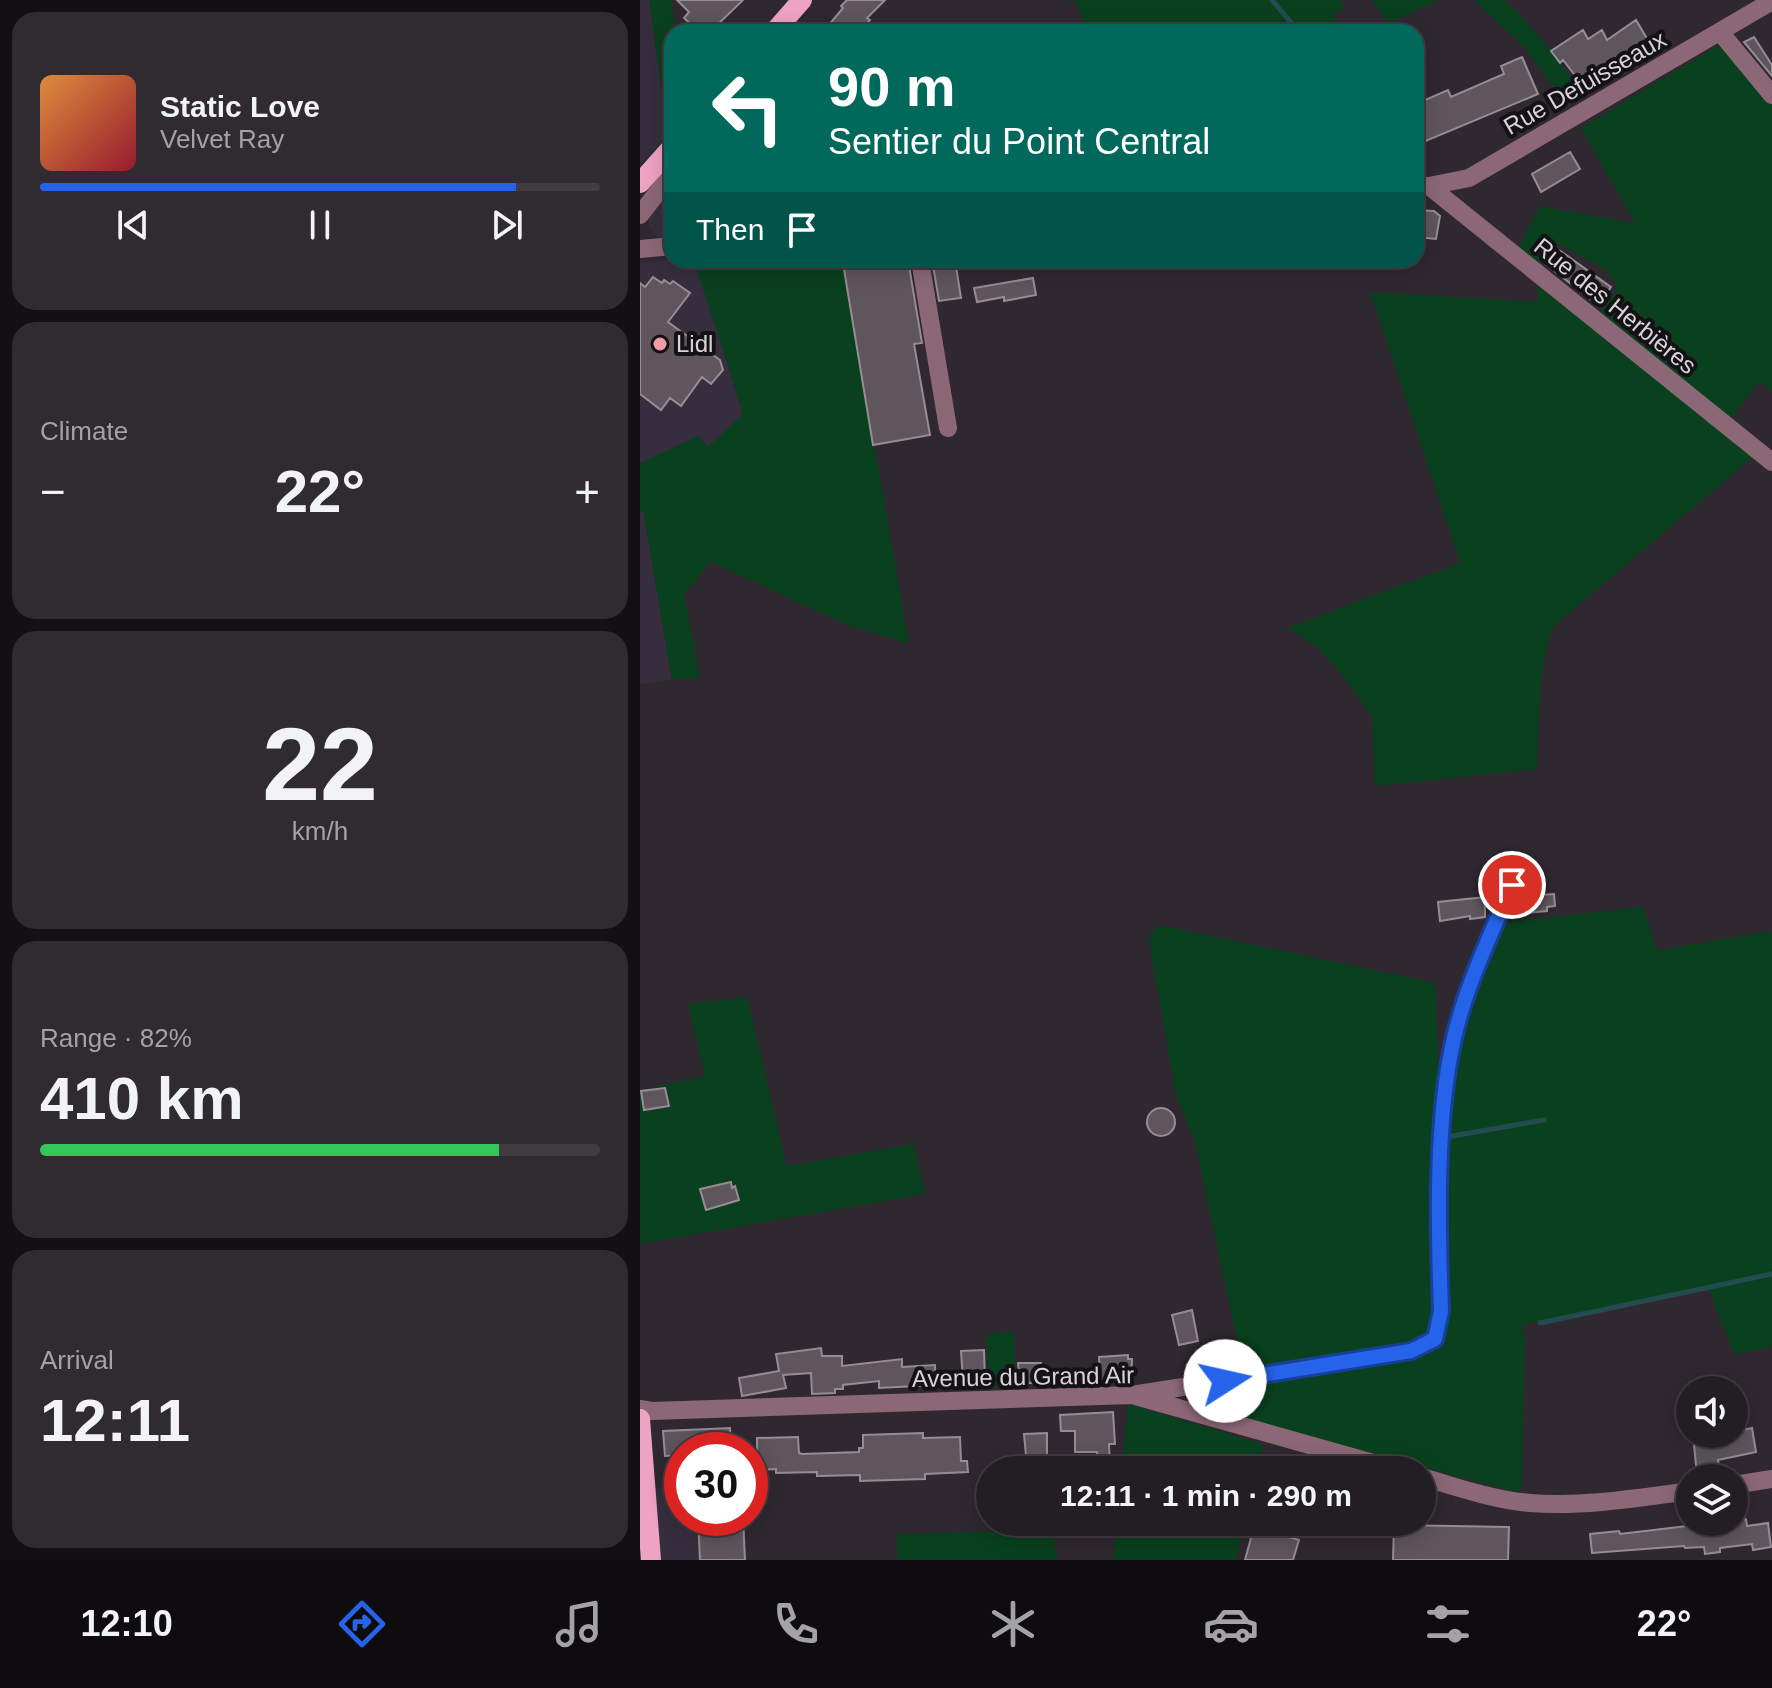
<!DOCTYPE html>
<meta charset="utf-8">
<style>
body{margin:0;font-family:Arial,sans-serif;background:#2f2b31;color:#f1f3f6;height:100vh;display:flex;flex-direction:column;font-size:30px;white-space:nowrap}
*{box-sizing:border-box;margin:0}
p{font-size:26px;color:#a3a2a6}
.icon{flex:none;width:44px;height:44px;fill:none;stroke:currentColor;stroke-width:2;stroke-linecap:round;stroke-linejoin:round}
.map{position:relative;flex:1;overflow:hidden}
.drawer{display:flex;flex-direction:column;gap:12px;padding:12px;background:#131014;width:640px}
.drawer>*{flex:none}
.top-card{position:absolute;left:24px;top:24px;width:760px;height:244px;border-radius:24px;box-shadow:0 4px 20px #0003,0 0 0 2px #403c41;background:#00695c;color:#fff;overflow:hidden}
.fabs{position:absolute;left:1036px;top:1376px;display:grid;gap:16px}
.fabs a{display:grid;place-items:center;width:72px;height:72px;border-radius:50%;background:#231e24;box-shadow:0 4px 20px #0003,0 0 0 2px #403c41;font-size:40px}
.speed{position:absolute;left:24px;top:1432px;display:flex;gap:16px;font-size:40px;font-weight:700;text-align:center}
.speed>*{display:grid;place-content:center;width:104px;height:104px;border-radius:50%;background:#231e24;box-shadow:0 4px 20px #0003,0 0 0 2px #403c41;line-height:1}
.speed .limit{border:12px solid #d22;background:#fff;color:#111}
.pin{position:absolute;display:grid;place-items:center;width:68px;height:68px;color:#fff;margin:-34px;border:4px solid #fff;border-radius:50%;box-shadow:0 2px 8px #0007}
.me{position:absolute;width:88px;margin:-44px;rotate:80deg;stroke-linejoin:round;filter:drop-shadow(0 0 6px #0008)}
.turn{display:flex;align-items:center;gap:28px;height:168px;padding:0 32px;font-size:36px}
.turn .icon{width:104px;height:104px;stroke-width:2.5}
.turn b{display:block;font-size:56px;line-height:68px}
.then{display:flex;align-items:center;height:76px;padding:0 32px;background:#0003;gap:16px;font-size:30px}
.big{font-size:60px;font-weight:700;line-height:1.1}
.drawer .card{flex:1;display:flex;flex-direction:column;justify-content:center;gap:12px;min-width:0;padding:0 28px;border-radius:24px;background:#2f2b31}
.drawer .dial{align-items:center;gap:0}
.dial b{font-size:104px;line-height:1}
.song{display:flex;align-items:center;gap:24px}
.cover{width:96px;height:96px;border-radius:12px;background:linear-gradient(135deg,hsl(30 70% 55%),hsl(350 70% 35%))}
.played{height:8px;border-radius:4px;background:linear-gradient(90deg,#2563eb 85%,#403c41 85%)}
.keys{display:flex;justify-content:space-around;direction:ltr}
.heat{display:flex;justify-content:space-between;align-items:center;font-size:44px;direction:ltr}
.charge{height:12px;border-radius:6px;background:linear-gradient(90deg,#34c759 82%,#403c41 0)}
.trip{position:absolute;left:336px;top:1456px;width:460px;height:80px;border-radius:40px;background:#231e24;box-shadow:0 4px 20px #0003,0 0 0 2px #403c41;font-weight:700;line-height:80px;text-align:center}
.tabs{display:flex;height:128px;justify-content:space-around;align-items:center;background:#0e0c0e;color:#a3a2a6}
.tabs .icon{width:56px;height:56px}
.tabs .on{color:#2563eb}
.tabs b{font-size:36px;color:#f1f3f6}
main{display:flex;flex:1;min-height:0}
.map>svg:first-child{display:block}
.commercial{fill:#362e3e}
.green{fill:#09411e}
.lines{fill:none;stroke-linecap:round;stroke-linejoin:round}
.stream{stroke:#244b4f;stroke-width:5}
.building{fill:#5f565d;stroke:#968c95;stroke-width:2}
.minor{stroke:#8c6876;stroke-width:18}
.major{stroke:#eda3c2;stroke-width:20}
.route-casing{stroke:#184099;stroke-width:20}
.route{stroke:#2563eb;stroke-width:14}
.poi-dot{fill:#f39aaa;stroke:#151215;stroke-width:3}
.labels{text-anchor:middle;stroke-width:8;stroke-linejoin:round;paint-order:stroke}
.street-label{font-size:24px;fill:#d7d3d8;stroke:#151215}
.poi-label{font-size:24px;fill:#d7d3d8;stroke:#151215;text-anchor:start}
</style>
<main>
<section class="drawer">
<div class="card">
<div class="song"><i class="cover"></i><div><b>Static Love</b><p>Velvet Ray</p></div></div>
<div class="played"></div>
<div class="keys"><svg class="icon" aria-label="previous" viewBox="0 0 24 24"><path d="M18 5L8 12l10 7zM5 5v14"/></svg><svg class="icon" aria-label="pause" viewBox="0 0 24 24"><path d="M8 5v14M16 5v14"/></svg><svg class="icon" aria-label="next" viewBox="0 0 24 24"><path d="M6 5l10 7-10 7zM19 5v14"/></svg></div>
</div>
<div class="card"><p>Climate</p>
<div class="heat"><a>−</a><b class="big">22°</b><a>+</a></div>
</div>
<div class="card dial"><b>22</b><p>km/h</p></div>
<div class="card"><p>Range · 82%</p><b class="big">410 km</b><div class="charge"></div></div>
<div class="card"><p>Arrival</p><b class="big">12:11</b></div>
</section>
<div class="map">
<svg width="1132" height="1560" viewBox="0 0 1132 1560">
<rect width="100%" height="100%" fill="#2f2830"/>
<path class="commercial" d="M 0,0 L 9,0 L 28,134 L 0,165 Z
M 32,187 L 32,237 L 19,237 L 13,233 L 9,224 L 10,216 Z
M 32,259 L 54,260 L 103,414 L 3,509 L 32,680 L 0,684 L 0,264 Z
M 42,1487 L 42,1518 L 104,1518 L 107,1560 L 19,1560 L 15,1488 Z"/>
<path class="green" d="M 9,0 L 31,0 L 36,32 L 32,32 L 32,130 L 28,134 Z
M 423,0 L 701,0 L 704,8 L 693,14 L 701,32 L 626,32 L 625,23 L 532,24 L 531,32 L 446,32 L 437,2 Z
M 731,0 L 798,0 L 749,23 Z
M 834,0 L 864,0 C 896,28 918,60 942,94 L 926,104 L 882,45 Z
M 1080,44 L 1132,103 L 1132,393 L 1120,380 L 1091,419 L 960,313 L 975,292 L 976,285 L 966,270 L 917,243 L 899,265 L 878,248 L 900,206 L 995,223 L 941,128 Z
M 54,260 L 202,260 L 269,644 L 207,625 L 71,562 L 44,594 L 60,677 L 32,680 L 3,510 L 0,513 L 0,463 L 58,436 L 68,447 L 103,414 Z
M 897,285 L 1113,457 L 915,625 C 898,653 899,734 897,769 L 735,786 L 732,716 L 694,665 L 673,644 L 647,628 L 820,563 L 730,292 L 898,302 Z
M 1003,907 L 1017,950 L 1132,931 L 1132,1347 L 1094,1354 L 1068,1287 L 882,1325 L 885,1339 L 882,1484 L 879,1493 L 556,1406 L 558,1391 L 797,1343 L 807,1137 L 821,1030 L 866,922 Z
M 519,925 L 795,983 L 800,1094 L 797,1312 L 785,1341 L 603,1370 L 556,1146 L 536,1095 L 509,943 L 511,933 Z
M 107,997 L 147,1166 L 274,1144 L 285,1194 L 0,1244 L 0,1090 L 65,1076 L 48,1004 Z
M 373,1331 L 377,1385 L 349,1387 L 346,1334 Z
M 488,1404 L 623,1444 L 617,1470 L 482,1470 Z
M 477,1522 L 605,1522 L 596,1560 L 473,1560 Z
M 413,1530 L 417,1560 L 258,1560 L 256,1534 Z"/>
<g class="lines">
<path class="stream" d="M 632,0 L 659,32
M 807,1137 L 904,1120
M 900,1323 L 1132,1274"/>
</g>
<path class="building" d="M 37,0 L 103,0 L 70,32 L 59,32 L 44,18 L 49,12 Z
M 207,0 L 245,0 L 227,18 L 230,20 L 220,32 L 183,32 L 203,8 L 201,6 Z
M 996,20 L 1012,47 L 944,87 L 923,60 L 920,63 L 911,51 L 943,30 L 948,39 L 962,30 L 967,40 Z
M 1114,37 L 1132,65 L 1132,76 L 1104,42 Z
M 882,57 L 898,94 L 776,145 L 776,104 L 808,90 L 811,97 L 864,74 L 861,66 Z
M 930,152 L 940,169 L 901,192 L 892,174 Z
M 776,210 L 794,211 L 800,216 L 796,239 L 776,237 Z
M 919,250 L 971,287 L 958,305 L 907,265 Z
M 222,260 L 268,260 L 282,343 L 274,344 L 290,435 L 233,445 L 203,263 Z
M 292,260 L 315,260 L 321,298 L 299,301 Z
M 13,277 L 22,283 L 24,280 L 30,284 L 33,281 L 50,293 L 28,322 L 80,360 L 83,370 L 71,384 L 62,377 L 41,406 L 30,398 L 21,410 L 0,394 L 0,283 L 5,287 Z
M 393,278 L 396,295 L 364,301 L 364,297 L 337,302 L 334,288 Z
M 900,892 L 900,895 L 914,894 L 915,906 L 907,907 L 907,911 L 884,913 L 882,894 Z
M 845,897 L 845,917 L 830,919 L 830,916 L 800,921 L 798,902 Z
M 25,1088 L 29,1106 L 4,1110 L 1,1091 Z
M507 1122a14 14 0 1 1 28 0a14 14 0 1 1-28 0Z
M 91,1182 L 92,1188 L 95,1186 L 99,1200 L 66,1210 L 60,1189 Z
M 552,1310 L 558,1341 L 539,1345 L 532,1315 Z
M 181,1348 L 182,1356 L 202,1356 L 202,1366 L 262,1359 L 262,1367 L 295,1365 L 296,1385 L 239,1388 L 239,1381 L 203,1385 L 203,1389 L 195,1389 L 195,1393 L 172,1394 L 171,1373 L 143,1375 L 146,1388 L 102,1396 L 99,1378 L 139,1371 L 136,1354 Z
M 344,1350 L 345,1379 L 323,1381 L 321,1351 Z
M 488,1355 L 488,1359 L 492,1359 L 491,1379 L 460,1381 L 459,1357 Z
M 378,1363 L 401,1363 L 402,1382 L 380,1384 Z
M 473,1412 L 475,1444 L 469,1444 L 470,1466 L 458,1466 L 457,1452 L 435,1452 L 435,1431 L 421,1431 L 420,1415 Z
M 90,1428 L 91,1450 L 42,1450 L 42,1455 L 25,1456 L 23,1431 Z
M 1112,1428 L 1116,1452 L 1078,1460 L 1080,1471 L 1057,1474 L 1053,1436 L 1065,1434 L 1066,1438 Z
M 283,1433 L 283,1438 L 320,1437 L 321,1461 L 327,1461 L 328,1472 L 285,1474 L 285,1479 L 220,1481 L 220,1475 L 177,1476 L 177,1472 L 136,1473 L 136,1469 L 118,1470 L 118,1467 L 110,1467 L 110,1452 L 117,1452 L 117,1438 L 158,1437 L 159,1453 L 162,1454 L 219,1452 L 219,1448 L 223,1448 L 223,1435 Z
M 407,1433 L 407,1467 L 387,1467 L 384,1434 Z
M 58,1518 L 103,1518 L 105,1560 L 60,1560 Z
M 1106,1519 L 1107,1526 L 1128,1523 L 1131,1547 L 1113,1550 L 1112,1544 L 1080,1548 L 1080,1552 L 1065,1554 L 1064,1547 L 1045,1548 L 1044,1546 L 952,1553 L 950,1534 L 979,1531 L 980,1534 L 1064,1524 L 1065,1526 L 1093,1525 L 1094,1520 Z
M 754,1525 L 869,1527 L 868,1560 L 753,1560 Z
M 614,1527 L 659,1540 L 653,1560 L 605,1560 Z"/>
<g class="lines">
<path class="minor" d="M 1080,32 L 1132,95
M 776,186 L 789,186 L 829,178 L 1132,1
M 789,186 L 1132,462
M 0,215 L 32,174
M 0,249 L 32,246
M 280,260 L 308,428
M 492,1395 L 771,1351 L 795,1339 L 801,1311 C 799,1227 794,1121 814,1038 C 826,986 851,934 872,885
M 0,1409 L 12,1411 L 492,1395 L 758,1470
M 782,1477 C 817,1487 853,1500 890,1503 C 943,1507 998,1498 1050,1491
M 1094,1485 L 1132,1479"/>
<path class="major" d="M 134,32 L 162,0
M 0,183 L 32,147
M 0,1419 L 11,1560"/>
</g>
<g class="lines">
<g class="route-casing">
<path id="route" d="M 585,1381 L 771,1351 L 795,1339 L 801,1311 C 798,1227 795,1120 814,1038 C 826,986 851,934 872,885"/>
</g>
<use href="#route" class="route"/>
</g>
<circle class="poi-dot" cx="20" cy="344" r="8"/>
<g class="labels">
<g class="street-label">
<text transform="translate(945 83) rotate(-30)" y="8">Rue Defuisseaux</text>
<text transform="translate(975 306) rotate(39)" y="8">Rue des Herbières</text>
<text transform="translate(383 1377) rotate(-1)" y="8">Avenue du Grand Air</text>
</g>
<g class="poi-label">
<text x="36" y="352">Lidl</text>
</g>
</g>
</svg>
<div class="fabs">
<a><svg class="icon" aria-label="sound" viewBox="0 0 24 24"><path d="M4 9h4l5-4v14l-5-4H4zM17 9q2 3 0 6"/></svg></a>
<a><svg class="icon" aria-label="layers" viewBox="0 0 24 24"><path d="M12 4l9 5-9 5-9-5zM3 14l9 5 9-5"/></svg></a>
</div>
<div class="speed"><div class="limit">30</div></div>
<div class="pin" style="left:872px;top:885px;background:#d93025"><svg class="icon" aria-label="arrive" viewBox="0 0 24 24"><path d="M6 21V4h12l-3 4 3 4H6"/></svg></div>
<svg class="me" style="left:585px;top:1381px" viewBox="-20 -20 40 40"><circle r="19" fill="#fff"/><path d="M0-13L10 11 0 6-10 11z" fill="#2563eb"/></svg>
<div class="trip">12:11 · 1 min · 290 m</div>
<div class="top-card">
<div class="turn"><svg class="icon" aria-label="left" viewBox="0 0 24 24"><path d="M17 20v-9H6M10 6l-5 5 5 5"/></svg><div><b>90 m</b>Sentier du Point Central</div></div>
<div class="then">Then<svg class="icon" aria-label="arrive" viewBox="0 0 24 24"><path d="M6 21V4h12l-3 4 3 4H6"/></svg></div>
</div>
</div>
</main>
<nav class="tabs">
<b>12:10</b>
<svg class="icon on" aria-label="directions" viewBox="0 0 24 24"><path d="M12 3l9 9-9 9-9-9zM9 14v-3h6M13 9l2 2-2 2"/></svg>
<svg class="icon" aria-label="music" viewBox="0 0 24 24"><path d="M9 18V5l10-2v13"/><circle cx="6" cy="18" r="3"/><circle cx="16" cy="16" r="3"/></svg>
<svg class="icon" aria-label="phone" viewBox="0 0 24 24"><path d="M5 4h4l2 5-3 2q2 4 5 5l2-3 5 2v4C11 20 4 13 5 4z"/></svg>
<svg class="icon" aria-label="climate" viewBox="0 0 24 24"><path d="M12 3v18M4 7l16 10M4 17L20 7"/></svg>
<svg class="icon" aria-label="car" viewBox="0 0 24 24"><path d="M5 17H2v-5l4-1 3-4h7l3 4 3 1v5h-3M9 17h6M6 11h13"/><circle cx="7" cy="17" r="2"/><circle cx="17" cy="17" r="2"/></svg>
<svg class="icon" aria-label="filters" viewBox="0 0 24 24"><path d="M4 7h16M4 17h16"/><circle cx="9" cy="7" r="2"/><circle cx="15" cy="17" r="2"/></svg>
<b>22°</b>
</nav>
